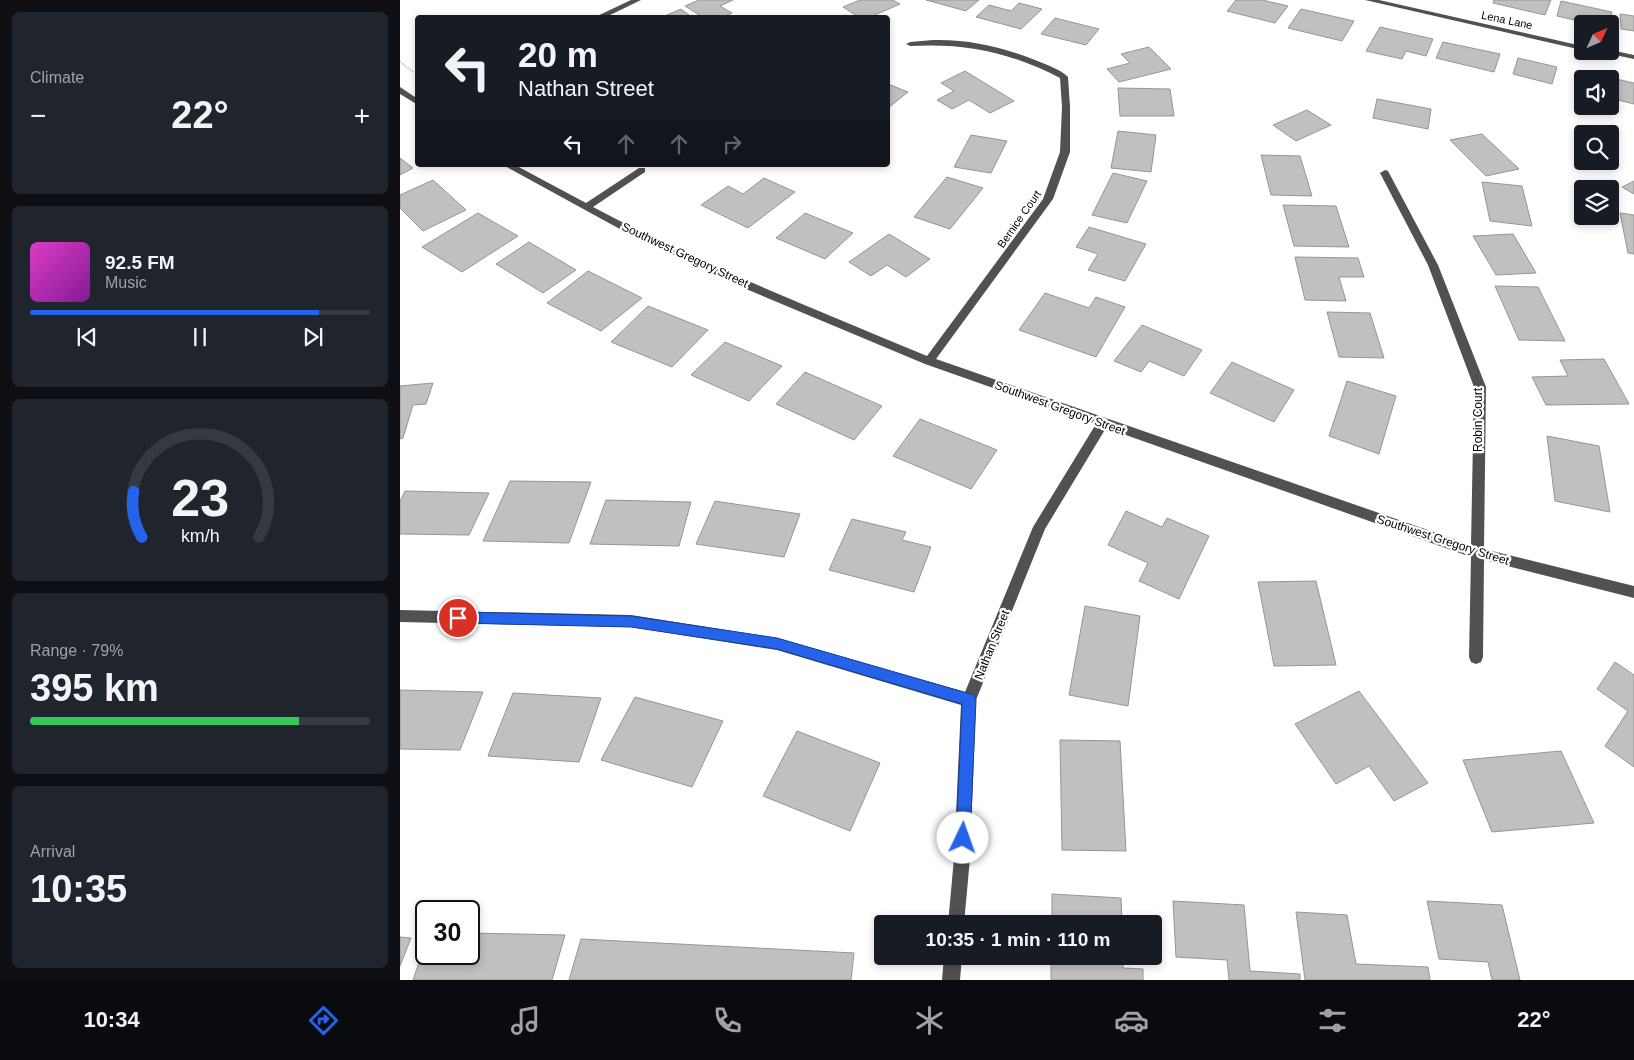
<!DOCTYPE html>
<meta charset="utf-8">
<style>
body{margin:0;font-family:Helvetica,sans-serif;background:#20242c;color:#f1f3f6;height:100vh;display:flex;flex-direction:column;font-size:19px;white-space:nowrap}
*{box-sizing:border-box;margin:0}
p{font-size:16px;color:#9ea1a6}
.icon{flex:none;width:28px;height:28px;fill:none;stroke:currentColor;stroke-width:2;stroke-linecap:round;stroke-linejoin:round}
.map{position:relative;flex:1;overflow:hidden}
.panel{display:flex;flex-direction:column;gap:12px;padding:12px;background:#0d0f14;width:400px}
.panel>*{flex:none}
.hud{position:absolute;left:15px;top:15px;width:475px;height:152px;border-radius:5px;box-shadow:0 2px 8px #0003;background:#171b24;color:#f1f3f6;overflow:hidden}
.needle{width:32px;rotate:46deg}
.tools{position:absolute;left:1174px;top:15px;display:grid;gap:10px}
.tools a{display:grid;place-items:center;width:45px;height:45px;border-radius:5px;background:#171b24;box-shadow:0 2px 8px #0003;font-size:25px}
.speed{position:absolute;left:15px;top:900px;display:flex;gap:10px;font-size:25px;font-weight:700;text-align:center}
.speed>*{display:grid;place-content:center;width:65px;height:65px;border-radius:50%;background:#171b24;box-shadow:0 2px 8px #0003;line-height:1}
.speed .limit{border:2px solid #111;border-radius:8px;background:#fff;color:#111}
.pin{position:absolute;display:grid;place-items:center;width:42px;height:42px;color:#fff;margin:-21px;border:2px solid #fff;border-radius:50%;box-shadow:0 1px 5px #0007}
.me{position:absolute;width:55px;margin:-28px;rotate:3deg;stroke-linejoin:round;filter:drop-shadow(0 0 4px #0008)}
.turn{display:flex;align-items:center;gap:18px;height:105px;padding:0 20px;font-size:22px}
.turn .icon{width:65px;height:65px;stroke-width:2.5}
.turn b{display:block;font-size:35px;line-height:42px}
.lanes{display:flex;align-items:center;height:48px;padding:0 20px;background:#0003;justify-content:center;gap:25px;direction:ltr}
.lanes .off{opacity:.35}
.big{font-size:38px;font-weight:700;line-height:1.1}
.panel .card{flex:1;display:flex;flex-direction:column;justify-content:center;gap:8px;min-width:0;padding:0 18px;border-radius:8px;background:#20242c}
.panel .dial{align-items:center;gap:0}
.dial svg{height:130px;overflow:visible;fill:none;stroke:#363941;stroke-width:7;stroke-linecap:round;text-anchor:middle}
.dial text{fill:#f1f3f6;stroke:none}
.song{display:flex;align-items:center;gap:15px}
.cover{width:60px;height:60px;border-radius:8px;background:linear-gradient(135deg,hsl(310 70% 55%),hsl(290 70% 35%))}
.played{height:5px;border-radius:2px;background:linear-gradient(90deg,#2563eb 85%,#363941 85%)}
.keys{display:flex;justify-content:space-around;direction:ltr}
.heat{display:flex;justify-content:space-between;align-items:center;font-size:28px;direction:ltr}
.charge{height:8px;border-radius:4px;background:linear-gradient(90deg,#34c759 79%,#363941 0)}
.trip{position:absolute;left:474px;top:915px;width:288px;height:50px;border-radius:5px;background:#171b24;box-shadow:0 2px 8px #0003;font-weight:700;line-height:50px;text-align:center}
.menu{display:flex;height:80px;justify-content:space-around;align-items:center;background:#090b0e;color:#9ea1a6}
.menu .icon{width:35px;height:35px}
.menu .current{color:#2563eb}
.menu b{font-size:22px;color:#f1f3f6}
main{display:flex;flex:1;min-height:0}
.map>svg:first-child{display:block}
.building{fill:#c0c0c0;stroke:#959595}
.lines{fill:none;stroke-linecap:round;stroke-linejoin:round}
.path{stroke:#737373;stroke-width:2;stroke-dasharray:0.5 2;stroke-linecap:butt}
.minor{fill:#515151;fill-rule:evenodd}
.route{fill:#2563eb;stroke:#184099}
.labels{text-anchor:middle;stroke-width:4.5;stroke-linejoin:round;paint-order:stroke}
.far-street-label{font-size:11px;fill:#000;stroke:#fff}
.street-label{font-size:12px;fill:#000;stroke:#fff}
</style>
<main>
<section class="panel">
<div class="card"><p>Climate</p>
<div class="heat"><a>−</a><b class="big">22°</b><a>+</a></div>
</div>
<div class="card">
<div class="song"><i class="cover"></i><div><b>92.5 FM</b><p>Music</p></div></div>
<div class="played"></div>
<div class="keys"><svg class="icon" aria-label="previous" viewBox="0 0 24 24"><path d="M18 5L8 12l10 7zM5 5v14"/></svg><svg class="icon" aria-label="pause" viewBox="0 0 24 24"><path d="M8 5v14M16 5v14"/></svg><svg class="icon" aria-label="next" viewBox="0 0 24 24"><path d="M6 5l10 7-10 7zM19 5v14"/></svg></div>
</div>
<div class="card dial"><svg viewBox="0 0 100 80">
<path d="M14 69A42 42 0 1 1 86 69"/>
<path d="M14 69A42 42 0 0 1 9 41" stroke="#2563eb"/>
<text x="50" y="56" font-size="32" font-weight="700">23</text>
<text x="50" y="72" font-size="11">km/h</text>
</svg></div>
<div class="card"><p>Range · 79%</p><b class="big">395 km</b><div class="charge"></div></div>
<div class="card"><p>Arrival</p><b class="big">10:35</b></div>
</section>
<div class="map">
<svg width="1234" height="980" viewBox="0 0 1234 980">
<rect width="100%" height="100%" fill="#fff"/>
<path class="building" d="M 299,0 L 333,0 L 320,6 L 332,13 L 321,18 L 304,18 L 285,6 Z
M 460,0 L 493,0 L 500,4 L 468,18 L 460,18 L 443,7 Z
M 526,0 L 579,0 L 566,11 Z
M 836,0 L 862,0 L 888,6 L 875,23 L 827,11 Z
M 1094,0 L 1151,0 L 1145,15 L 1093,3 Z
M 1161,1 L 1212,12 L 1210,24 L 1192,24 L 1157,16 Z
M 619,3 L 642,9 L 621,29 L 576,17 L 589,5 L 611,11 Z
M 281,9 L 293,18 L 260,18 Z
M 901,9 L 954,21 L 942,41 L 888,28 Z
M 1220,14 L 1234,16 L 1234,31 L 1221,29 Z
M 655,18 L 699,29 L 686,45 L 641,34 Z
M 980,27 L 1033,39 L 1026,56 L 1006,51 L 1002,59 L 966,51 Z
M 1043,42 L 1100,54 L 1094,72 L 1036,58 Z
M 749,47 L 771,69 L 719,82 L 707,69 L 730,63 L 721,54 Z
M 1118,58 L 1157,67 L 1152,84 L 1113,74 Z
M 565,71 L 614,101 L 590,113 L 569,100 L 552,109 L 537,100 L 554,91 L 541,83 Z
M 1184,72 L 1234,83 L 1234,104 L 1210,98 L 1210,79 L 1183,79 Z
M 488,84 L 508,92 L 488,108 Z
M 718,88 L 770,89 L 774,116 L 720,116 Z
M 977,99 L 1031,109 L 1028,129 L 973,118 Z
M 907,110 L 931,125 L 896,141 L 873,125 Z
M 718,131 L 756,135 L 751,172 L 711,168 Z
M 1082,134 L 1119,169 L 1086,176 L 1050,140 Z
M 571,135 L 607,141 L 591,173 L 554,167 Z
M 861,155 L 900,156 L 912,196 L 871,195 Z
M 0,158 L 13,168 L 0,175 Z
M 713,173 L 747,181 L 727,223 L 692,215 Z
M 547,177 L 583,188 L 550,229 L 514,217 Z
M 364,178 L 395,192 L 348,228 L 301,205 L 328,186 L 343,194 Z
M 33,180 L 66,210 L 23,231 L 0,208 L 0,195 Z
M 1234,181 L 1234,194 L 1222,187 Z
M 1082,182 L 1122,186 L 1132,226 L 1090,221 Z
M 883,205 L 936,206 L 949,247 L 894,246 Z
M 78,213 L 118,236 L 62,272 L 22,247 Z
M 405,213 L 453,233 L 425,259 L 376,238 Z
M 1220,213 L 1234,215 L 1234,254 L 1228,253 Z
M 689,227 L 746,244 L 725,281 L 688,270 L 698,254 L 676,247 Z
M 489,234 L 530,259 L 506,277 L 487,265 L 471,276 L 449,262 Z
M 1113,234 L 1136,273 L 1096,275 L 1073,236 Z
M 129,242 L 176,270 L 143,293 L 96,264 Z
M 895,257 L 958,258 L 964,277 L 939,277 L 946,301 L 905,300 Z
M 188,271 L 242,298 L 201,331 L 147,303 Z
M 1095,286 L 1138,287 L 1165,341 L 1119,340 Z
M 645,293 L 689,308 L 696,297 L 725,307 L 696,357 L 619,330 Z
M 248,306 L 308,330 L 272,367 L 211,342 Z
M 927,312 L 970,313 L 984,358 L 939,357 Z
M 742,325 L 802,350 L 784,376 L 749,361 L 741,372 L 714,361 Z
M 325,342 L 382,366 L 349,401 L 291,375 Z
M 1204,359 L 1229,404 L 1146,405 L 1132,377 L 1168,376 L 1160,360 Z
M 832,362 L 894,390 L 874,422 L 810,393 Z
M 405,372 L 482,406 L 454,440 L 376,404 Z
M 947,381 L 996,396 L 979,454 L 929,436 Z
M 33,383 L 26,404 L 13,405 L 3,438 L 0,439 L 0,386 Z
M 520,419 L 597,450 L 571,489 L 493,456 Z
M 1147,436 L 1199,446 L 1210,512 L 1155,501 Z
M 110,481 L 191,482 L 169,543 L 83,541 Z
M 5,491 L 89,493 L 69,535 L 0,534 L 0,501 Z
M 206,500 L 291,502 L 279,546 L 190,544 Z
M 315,501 L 400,514 L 384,557 L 296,544 Z
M 726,511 L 762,527 L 767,518 L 809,536 L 779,599 L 739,581 L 748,563 L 708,545 Z
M 452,519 L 506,532 L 502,540 L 531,547 L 514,592 L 429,570 Z
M 916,581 L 936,665 L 874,666 L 858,582 Z
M 685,606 L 740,616 L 728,706 L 669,695 Z
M 1215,662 L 1234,675 L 1234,767 L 1205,746 L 1228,711 L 1197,689 Z
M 0,690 L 83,692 L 60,750 L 0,749 Z
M 959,691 L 1028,783 L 994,801 L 969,766 L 936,784 L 895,724 Z
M 113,693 L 201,698 L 179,762 L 88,756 Z
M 235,697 L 323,721 L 292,787 L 201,760 Z
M 397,731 L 480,763 L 450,831 L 363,796 Z
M 660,740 L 720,741 L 726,851 L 662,850 Z
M 1161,751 L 1194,823 L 1092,832 L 1063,760 Z
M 652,894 L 721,898 L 722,924 L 652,924 Z
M 773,901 L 844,905 L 850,971 L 900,974 L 900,980 L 829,980 L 827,960 L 776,957 Z
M 1027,901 L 1102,905 L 1120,980 L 1092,980 L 1088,962 L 1039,959 Z
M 896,912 L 947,915 L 956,964 L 1028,967 L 1030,980 L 905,980 Z
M 69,933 L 165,935 L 152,980 L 13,980 L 26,942 L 26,954 L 69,954 Z
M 0,937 L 11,938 L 0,966 Z
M 181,939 L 454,953 L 451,980 L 169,980 Z
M 651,956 L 723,956 L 723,968 L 743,969 L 743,980 L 651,980 Z"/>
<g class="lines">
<path class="path" d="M 0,62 L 13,72"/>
<path class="minor" d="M 231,0 L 241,0 L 204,18 L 193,18 Z
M 965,0 L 979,0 L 1182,46 L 1182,50 Z
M 533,40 C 571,39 606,48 640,62 C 650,66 661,70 668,77 L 670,107 L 670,152 L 653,199 L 536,359 L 1071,545 L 1074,387 L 1028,265 L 980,173 L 985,170 L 988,171 L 1038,265 L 1086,387 L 1084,549 L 1234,586 L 1234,598 L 1084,560 L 1083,657 L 1081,662 L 1076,664 L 1071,662 L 1069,657 L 1071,557 L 706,428 L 645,529 L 576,700 L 570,858 L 564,924 L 548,924 L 554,858 L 561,705 L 377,650 L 231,627 L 0,622 L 0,610 L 231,615 L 377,638 L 565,692 L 633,527 L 696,424 L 525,364 L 339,286 L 218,228 L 103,165 L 115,165 L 186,203 L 239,168 L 245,168 L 245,172 L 193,207 C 300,264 415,309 527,356 L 643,199 L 660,152 L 662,107 L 660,78 C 609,52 567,43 510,46 L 506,44 L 510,42 Z
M 1210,50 L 1234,55 L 1234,59 L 1196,51 Z
M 0,87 L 18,99 L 18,105 L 0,94 Z
M 544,956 L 562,956 L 560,980 L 542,980 Z"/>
</g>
<path class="route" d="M 58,612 L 231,616 L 377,638 L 574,695 L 576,700 L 570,838 L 568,843 L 563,845 L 558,843 L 556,838 L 562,704 L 377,649 L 231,627 L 58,623 L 53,622 L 51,618 L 53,614 Z"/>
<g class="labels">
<g class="far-street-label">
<text transform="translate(1107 20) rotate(12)" y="4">Lena Lane</text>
<text transform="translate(619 219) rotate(-55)" y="4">Bernice Court</text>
</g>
<g class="street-label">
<text transform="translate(285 255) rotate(25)" y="4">Southwest Gregory Street</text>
<text transform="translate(660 408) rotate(20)" y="4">Southwest Gregory Street</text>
<text transform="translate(1078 420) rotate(-90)" y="4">Robin Court</text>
<text transform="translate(1043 540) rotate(18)" y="4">Southwest Gregory Street</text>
<text transform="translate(592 645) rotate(-68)" y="4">Nathan Street</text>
</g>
</g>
</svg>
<div class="tools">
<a><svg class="needle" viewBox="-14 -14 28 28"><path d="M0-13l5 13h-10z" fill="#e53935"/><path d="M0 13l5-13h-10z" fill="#9ea1a6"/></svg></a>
<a><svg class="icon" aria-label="sound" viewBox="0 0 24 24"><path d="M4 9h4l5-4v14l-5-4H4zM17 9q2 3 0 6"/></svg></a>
<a><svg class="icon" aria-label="search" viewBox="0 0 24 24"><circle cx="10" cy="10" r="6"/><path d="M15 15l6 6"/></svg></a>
<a><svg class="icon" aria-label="layers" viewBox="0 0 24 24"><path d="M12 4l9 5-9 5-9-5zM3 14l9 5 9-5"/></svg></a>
</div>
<div class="speed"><div class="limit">30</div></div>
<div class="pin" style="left:58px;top:618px;background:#d93025"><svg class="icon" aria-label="arrive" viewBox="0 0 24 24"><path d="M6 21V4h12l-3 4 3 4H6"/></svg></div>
<svg class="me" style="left:563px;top:838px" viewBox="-20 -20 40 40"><circle r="19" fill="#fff"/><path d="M0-13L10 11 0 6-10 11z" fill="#2563eb"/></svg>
<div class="trip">10:35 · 1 min · 110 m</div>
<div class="hud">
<div class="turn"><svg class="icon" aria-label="left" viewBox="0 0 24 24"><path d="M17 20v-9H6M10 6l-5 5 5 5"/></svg><div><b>20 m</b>Nathan Street</div></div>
<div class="lanes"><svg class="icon" aria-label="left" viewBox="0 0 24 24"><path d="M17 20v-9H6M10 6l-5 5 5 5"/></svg><svg class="icon off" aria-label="ahead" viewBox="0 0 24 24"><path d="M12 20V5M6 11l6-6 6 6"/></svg><svg class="icon off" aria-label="ahead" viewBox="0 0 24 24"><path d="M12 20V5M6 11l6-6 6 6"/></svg><svg class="icon off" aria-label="right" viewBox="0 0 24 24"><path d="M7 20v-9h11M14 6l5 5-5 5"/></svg></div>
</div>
</div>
</main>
<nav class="menu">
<b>10:34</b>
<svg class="icon current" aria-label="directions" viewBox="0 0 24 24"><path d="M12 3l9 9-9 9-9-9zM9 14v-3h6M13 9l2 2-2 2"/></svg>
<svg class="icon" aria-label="music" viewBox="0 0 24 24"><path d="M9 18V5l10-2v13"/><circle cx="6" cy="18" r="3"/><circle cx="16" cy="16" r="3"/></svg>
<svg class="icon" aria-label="phone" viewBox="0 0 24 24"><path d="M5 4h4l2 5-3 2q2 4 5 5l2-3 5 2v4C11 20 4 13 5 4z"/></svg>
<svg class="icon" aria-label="climate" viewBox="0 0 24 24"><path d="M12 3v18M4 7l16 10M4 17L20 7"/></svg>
<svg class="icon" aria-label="car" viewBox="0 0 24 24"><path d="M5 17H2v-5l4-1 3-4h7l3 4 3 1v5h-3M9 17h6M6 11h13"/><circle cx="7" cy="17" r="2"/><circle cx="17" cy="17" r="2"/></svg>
<svg class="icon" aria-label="filters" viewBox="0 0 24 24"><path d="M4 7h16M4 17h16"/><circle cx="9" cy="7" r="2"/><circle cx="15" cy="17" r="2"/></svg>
<b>22°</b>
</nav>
